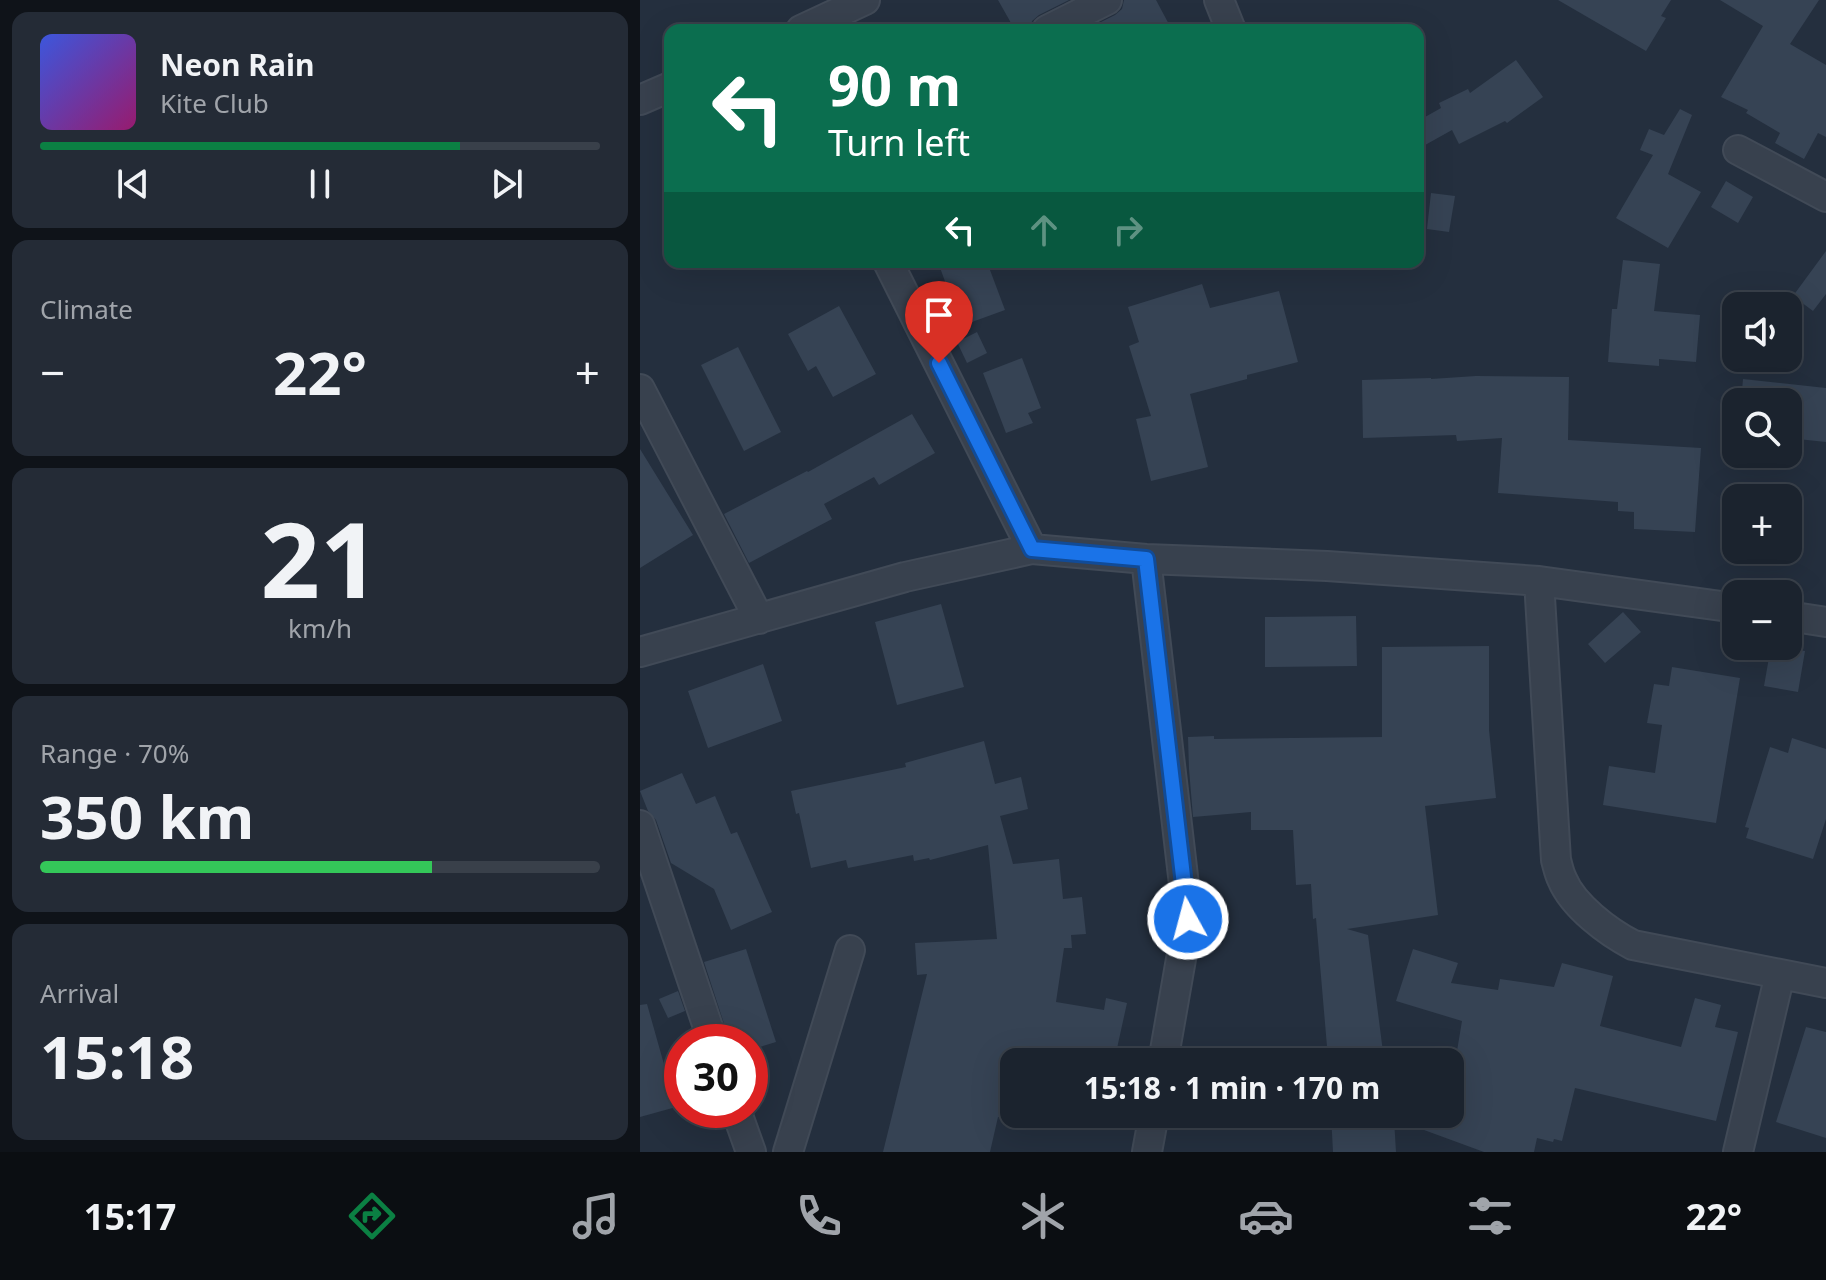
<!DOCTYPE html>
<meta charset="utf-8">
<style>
body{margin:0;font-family:"Noto Sans",sans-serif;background:#242b36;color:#f1f3f6;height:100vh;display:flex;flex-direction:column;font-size:30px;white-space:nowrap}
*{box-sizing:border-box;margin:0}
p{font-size:26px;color:#a0a4aa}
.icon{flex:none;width:44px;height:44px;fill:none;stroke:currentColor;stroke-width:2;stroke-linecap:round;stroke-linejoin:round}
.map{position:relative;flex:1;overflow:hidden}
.details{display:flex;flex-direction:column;gap:12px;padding:12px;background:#0f1319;width:640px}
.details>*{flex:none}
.banner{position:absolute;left:24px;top:24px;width:760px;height:244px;border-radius:16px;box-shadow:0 8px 32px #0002,0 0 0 2px #39404a;background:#0b6e4f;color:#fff;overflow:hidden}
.fabs{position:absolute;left:1082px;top:292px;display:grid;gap:16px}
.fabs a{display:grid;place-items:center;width:80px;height:80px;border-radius:16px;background:#1b232e;box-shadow:0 8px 32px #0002,0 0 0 2px #39404a;font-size:40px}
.speed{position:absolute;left:24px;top:1024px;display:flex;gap:16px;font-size:40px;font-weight:700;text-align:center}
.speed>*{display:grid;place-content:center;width:104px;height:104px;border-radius:50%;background:#1b232e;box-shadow:0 8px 32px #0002,0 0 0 2px #39404a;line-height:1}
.speed .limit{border:12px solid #d22;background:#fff;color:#111}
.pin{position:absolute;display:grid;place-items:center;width:68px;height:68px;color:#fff;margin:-82px -34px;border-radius:50% 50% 50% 0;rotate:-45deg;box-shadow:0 0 8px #0007}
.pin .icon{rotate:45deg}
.me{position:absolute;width:88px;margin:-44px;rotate:353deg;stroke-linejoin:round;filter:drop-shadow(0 0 6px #0008)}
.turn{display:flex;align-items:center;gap:28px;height:168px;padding:0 32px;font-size:36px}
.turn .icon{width:104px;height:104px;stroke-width:2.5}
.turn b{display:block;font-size:56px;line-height:68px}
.lanes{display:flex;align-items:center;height:76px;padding:0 32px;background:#0003;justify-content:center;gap:40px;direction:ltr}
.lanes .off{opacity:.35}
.big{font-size:60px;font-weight:700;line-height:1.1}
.details .tile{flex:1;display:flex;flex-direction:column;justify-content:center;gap:12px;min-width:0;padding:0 28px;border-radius:16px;background:#242b36}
.details .dial{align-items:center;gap:0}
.dial b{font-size:104px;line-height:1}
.song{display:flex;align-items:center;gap:24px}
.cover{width:96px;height:96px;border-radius:12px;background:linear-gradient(135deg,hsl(230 70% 55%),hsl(320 70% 35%))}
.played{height:8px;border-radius:4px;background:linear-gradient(90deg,#0b8043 75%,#39404a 75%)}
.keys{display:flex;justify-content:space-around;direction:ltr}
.heat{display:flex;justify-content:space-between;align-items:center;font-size:44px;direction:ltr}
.charge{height:12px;border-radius:6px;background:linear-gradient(90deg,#34c759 70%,#39404a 0)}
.trip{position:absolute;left:360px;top:1048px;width:464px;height:80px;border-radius:16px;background:#1b232e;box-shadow:0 8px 32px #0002,0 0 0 2px #39404a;font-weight:700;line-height:80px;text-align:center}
.menu{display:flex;height:128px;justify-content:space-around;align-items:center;background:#0b0e12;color:#a0a4aa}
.menu .icon{width:56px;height:56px}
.menu .active{color:#0b8043}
.menu b{font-size:36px;color:#f1f3f6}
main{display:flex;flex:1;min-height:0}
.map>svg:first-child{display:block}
.building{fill:#364354}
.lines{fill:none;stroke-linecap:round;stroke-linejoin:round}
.minor-casing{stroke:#414a57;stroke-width:32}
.minor{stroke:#38414e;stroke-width:28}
.route-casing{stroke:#114b97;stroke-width:20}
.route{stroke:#1a73e8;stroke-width:14}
</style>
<main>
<section class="details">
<div class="tile">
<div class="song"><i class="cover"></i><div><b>Neon Rain</b><p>Kite Club</p></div></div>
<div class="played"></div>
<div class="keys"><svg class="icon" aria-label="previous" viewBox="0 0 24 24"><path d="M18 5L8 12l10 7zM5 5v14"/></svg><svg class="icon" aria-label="pause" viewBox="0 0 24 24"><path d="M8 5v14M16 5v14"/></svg><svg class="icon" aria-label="next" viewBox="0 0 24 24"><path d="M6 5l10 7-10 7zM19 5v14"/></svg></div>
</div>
<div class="tile"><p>Climate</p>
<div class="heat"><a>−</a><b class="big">22°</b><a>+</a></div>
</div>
<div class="tile dial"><b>21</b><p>km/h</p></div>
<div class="tile"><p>Range · 70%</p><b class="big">350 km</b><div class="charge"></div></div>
<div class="tile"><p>Arrival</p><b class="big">15:18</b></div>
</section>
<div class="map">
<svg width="1186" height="1152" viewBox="0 0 1186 1152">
<rect width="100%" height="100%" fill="#242f3e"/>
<path class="building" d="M 358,0 L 429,0 L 399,15 L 392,21 L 390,30 L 375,30 Z
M 484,0 L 516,0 L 532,30 L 445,30 L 475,15 L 482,9 Z
M 918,0 L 1031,0 L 1021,16 L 1026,18 L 1006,51 Z
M 1080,0 L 1179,0 L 1150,44 L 1186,65 L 1186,137 L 1178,133 L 1164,159 L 1135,143 L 1140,133 L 1106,113 L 1108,110 L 1081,97 L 1123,26 Z
M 876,60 L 903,97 L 867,123 L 865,121 L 819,144 L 812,130 L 778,149 L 778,121 L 801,108 L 799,103 L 828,89 L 830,93 Z
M 1040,109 L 1052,115 L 1028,174 L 1061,192 L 1028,248 L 976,218 L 1013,155 L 1000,150 L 1009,129 L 1024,135 Z
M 1086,181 L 1113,197 L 1098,223 L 1071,207 Z
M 791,193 L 815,196 L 809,232 L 787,229 Z
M 1186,251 L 1186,294 L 1173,311 L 1153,296 Z
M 983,260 L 1020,264 L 1014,311 L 1060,315 L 1056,362 L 1019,359 L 1019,366 L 968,362 L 972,309 L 977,309 Z
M 298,262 L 347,262 L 365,310 L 321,326 Z
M 562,284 L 570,308 L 639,291 L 658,362 L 607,375 L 607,379 L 550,394 L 568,467 L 511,481 L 496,419 L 511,416 L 489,346 L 499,342 L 488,307 Z
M 199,306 L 236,374 L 193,397 L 176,366 L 168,371 L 148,334 Z
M 337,332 L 347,353 L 327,363 L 317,342 Z
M 98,347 L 141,432 L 104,451 L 61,365 Z
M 382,358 L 401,408 L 388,413 L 393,423 L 366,433 L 343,373 Z
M 836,376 L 929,377 L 928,440 L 1061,448 L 1055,532 L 994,529 L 994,512 L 978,511 L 978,502 L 858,493 L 862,438 L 817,441 L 816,435 L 723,438 L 722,380 L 791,378 L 791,379 Z
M 1103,379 L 1186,388 L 1186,442 L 1148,438 L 1148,402 L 1101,402 Z
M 272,414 L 295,453 L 239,485 L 234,477 L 184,504 L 192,519 L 109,563 L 84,514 L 167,471 L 168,472 Z
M 0,449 L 53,535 L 0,568 Z
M 301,604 L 324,687 L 257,705 L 235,622 Z
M 983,612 L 1001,632 L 965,663 L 948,644 Z
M 716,616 L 717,666 L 625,667 L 625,617 Z
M 849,646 L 849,730 L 856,798 L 785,806 L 798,915 L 707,929 L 728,935 L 743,1052 L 688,1058 L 676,918 L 673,919 L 671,884 L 656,885 L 653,830 L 611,830 L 611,812 L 553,817 L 549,769 L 548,737 L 574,736 L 574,739 L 742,737 L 742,647 Z
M 1131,646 L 1165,651 L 1158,692 L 1124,686 Z
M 123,664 L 142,721 L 68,748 L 48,691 Z
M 1032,667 L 1100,678 L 1076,823 L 963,805 L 969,766 L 1015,773 L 1022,725 L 1007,723 L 1014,684 L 1029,686 Z
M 1152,738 L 1186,749 L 1186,819 L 1173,859 L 1106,838 L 1109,828 L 1105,827 L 1130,747 L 1148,753 Z
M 344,741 L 355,784 L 381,777 L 388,809 L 360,816 L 373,864 L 419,859 L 423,899 L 442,897 L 446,934 L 431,935 L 432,948 L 424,948 L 416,1002 L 464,1010 L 466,998 L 487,1003 L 474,1062 L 432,1062 L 381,1054 L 380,1062 L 374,1062 L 374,1118 L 358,1117 L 350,1152 L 243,1152 L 287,974 L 277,975 L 275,943 L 357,939 L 348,845 L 290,860 L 289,858 L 274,861 L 273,855 L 208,868 L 206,860 L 171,868 L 159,813 L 156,814 L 151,791 L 266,767 L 265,763 Z
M 42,773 L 56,804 L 75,796 L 91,834 L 97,832 L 132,912 L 91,930 L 74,889 L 31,863 L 16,820 L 8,811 L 0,791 Z
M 106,949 L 136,1042 L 110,1050 L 110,1042 L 90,1042 L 64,962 Z
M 773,949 L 818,963 L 811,983 L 858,990 L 860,979 L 914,987 L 922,963 L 973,976 L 960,1026 L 1041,1047 L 1055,998 L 1081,1005 L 1075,1027 L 1098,1032 L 1076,1121 L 935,1088 L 922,1141 L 914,1139 L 913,1142 L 897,1138 L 894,1152 L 844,1152 L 754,1119 L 756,1152 L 693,1152 L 691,1114 L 810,1114 L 810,1093 L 822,1021 L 756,1001 Z
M 38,991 L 45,1011 L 28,1018 L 19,999 Z
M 7,1004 L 36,1107 L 0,1117 L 0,1005 Z
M 1166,1027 L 1186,1032 L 1186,1138 L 1136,1122 Z"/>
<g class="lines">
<g class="minor-casing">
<path id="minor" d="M 579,0 L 591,30
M 161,30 L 225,0
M 407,30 L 467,0
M 0,100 L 30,87
M 1098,150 L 1186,197
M 248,262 L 392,549
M 0,389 L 119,619
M 506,559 L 548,919 L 523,1062
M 899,581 L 916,860 C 918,867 919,873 922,879 C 933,906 968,932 993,945 L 1186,983
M 1148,616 L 1186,622
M 0,652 L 265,577 L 392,549 L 506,559 L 687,566 L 899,581 L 1096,608
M 0,825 L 73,1042
M 96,1110 L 111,1152
M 148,1152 L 210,950
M 507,1152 L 514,1114
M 1098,1152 L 1140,974"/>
</g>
<use href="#minor" class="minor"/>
</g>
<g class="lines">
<g class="route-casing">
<path id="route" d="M 299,363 L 392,549 L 506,559 L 548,919"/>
</g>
<use href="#route" class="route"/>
</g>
</svg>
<div class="fabs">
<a><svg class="icon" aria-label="sound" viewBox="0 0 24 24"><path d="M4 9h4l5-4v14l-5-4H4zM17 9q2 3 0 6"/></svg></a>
<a><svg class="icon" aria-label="search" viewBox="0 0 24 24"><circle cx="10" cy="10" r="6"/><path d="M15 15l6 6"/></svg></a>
<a>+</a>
<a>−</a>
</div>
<div class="speed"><div class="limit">30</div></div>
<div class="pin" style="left:299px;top:363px;background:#d93025"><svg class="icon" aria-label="arrive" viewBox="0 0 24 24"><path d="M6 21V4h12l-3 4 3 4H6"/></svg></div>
<svg class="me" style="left:548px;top:919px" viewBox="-20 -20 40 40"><circle r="17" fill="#1a73e8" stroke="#fff" stroke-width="3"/><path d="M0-11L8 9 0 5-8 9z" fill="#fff"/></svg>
<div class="trip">15:18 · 1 min · 170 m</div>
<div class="banner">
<div class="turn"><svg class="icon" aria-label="left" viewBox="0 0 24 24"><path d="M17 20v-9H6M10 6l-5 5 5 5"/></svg><div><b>90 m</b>Turn left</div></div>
<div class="lanes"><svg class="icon" aria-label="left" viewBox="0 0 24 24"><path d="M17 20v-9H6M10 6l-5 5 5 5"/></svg><svg class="icon off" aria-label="ahead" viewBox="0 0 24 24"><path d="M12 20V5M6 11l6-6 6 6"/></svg><svg class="icon off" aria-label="right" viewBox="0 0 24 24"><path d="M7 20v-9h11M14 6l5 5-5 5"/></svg></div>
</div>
</div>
</main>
<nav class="menu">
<b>15:17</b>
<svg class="icon active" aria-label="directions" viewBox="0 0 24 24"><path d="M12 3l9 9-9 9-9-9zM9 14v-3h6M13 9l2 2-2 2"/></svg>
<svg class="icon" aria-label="music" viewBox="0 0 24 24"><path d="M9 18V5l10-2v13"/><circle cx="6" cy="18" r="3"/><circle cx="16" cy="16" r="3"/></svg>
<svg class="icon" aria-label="phone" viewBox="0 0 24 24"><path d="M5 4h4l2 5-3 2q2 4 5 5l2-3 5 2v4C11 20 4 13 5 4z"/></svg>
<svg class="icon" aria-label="climate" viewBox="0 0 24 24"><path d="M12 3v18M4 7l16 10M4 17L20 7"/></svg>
<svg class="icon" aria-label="car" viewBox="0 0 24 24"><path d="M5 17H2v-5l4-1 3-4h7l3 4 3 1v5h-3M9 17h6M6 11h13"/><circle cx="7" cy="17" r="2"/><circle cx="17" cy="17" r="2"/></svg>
<svg class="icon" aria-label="filters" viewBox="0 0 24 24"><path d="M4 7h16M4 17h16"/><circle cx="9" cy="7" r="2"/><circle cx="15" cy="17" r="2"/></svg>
<b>22°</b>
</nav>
